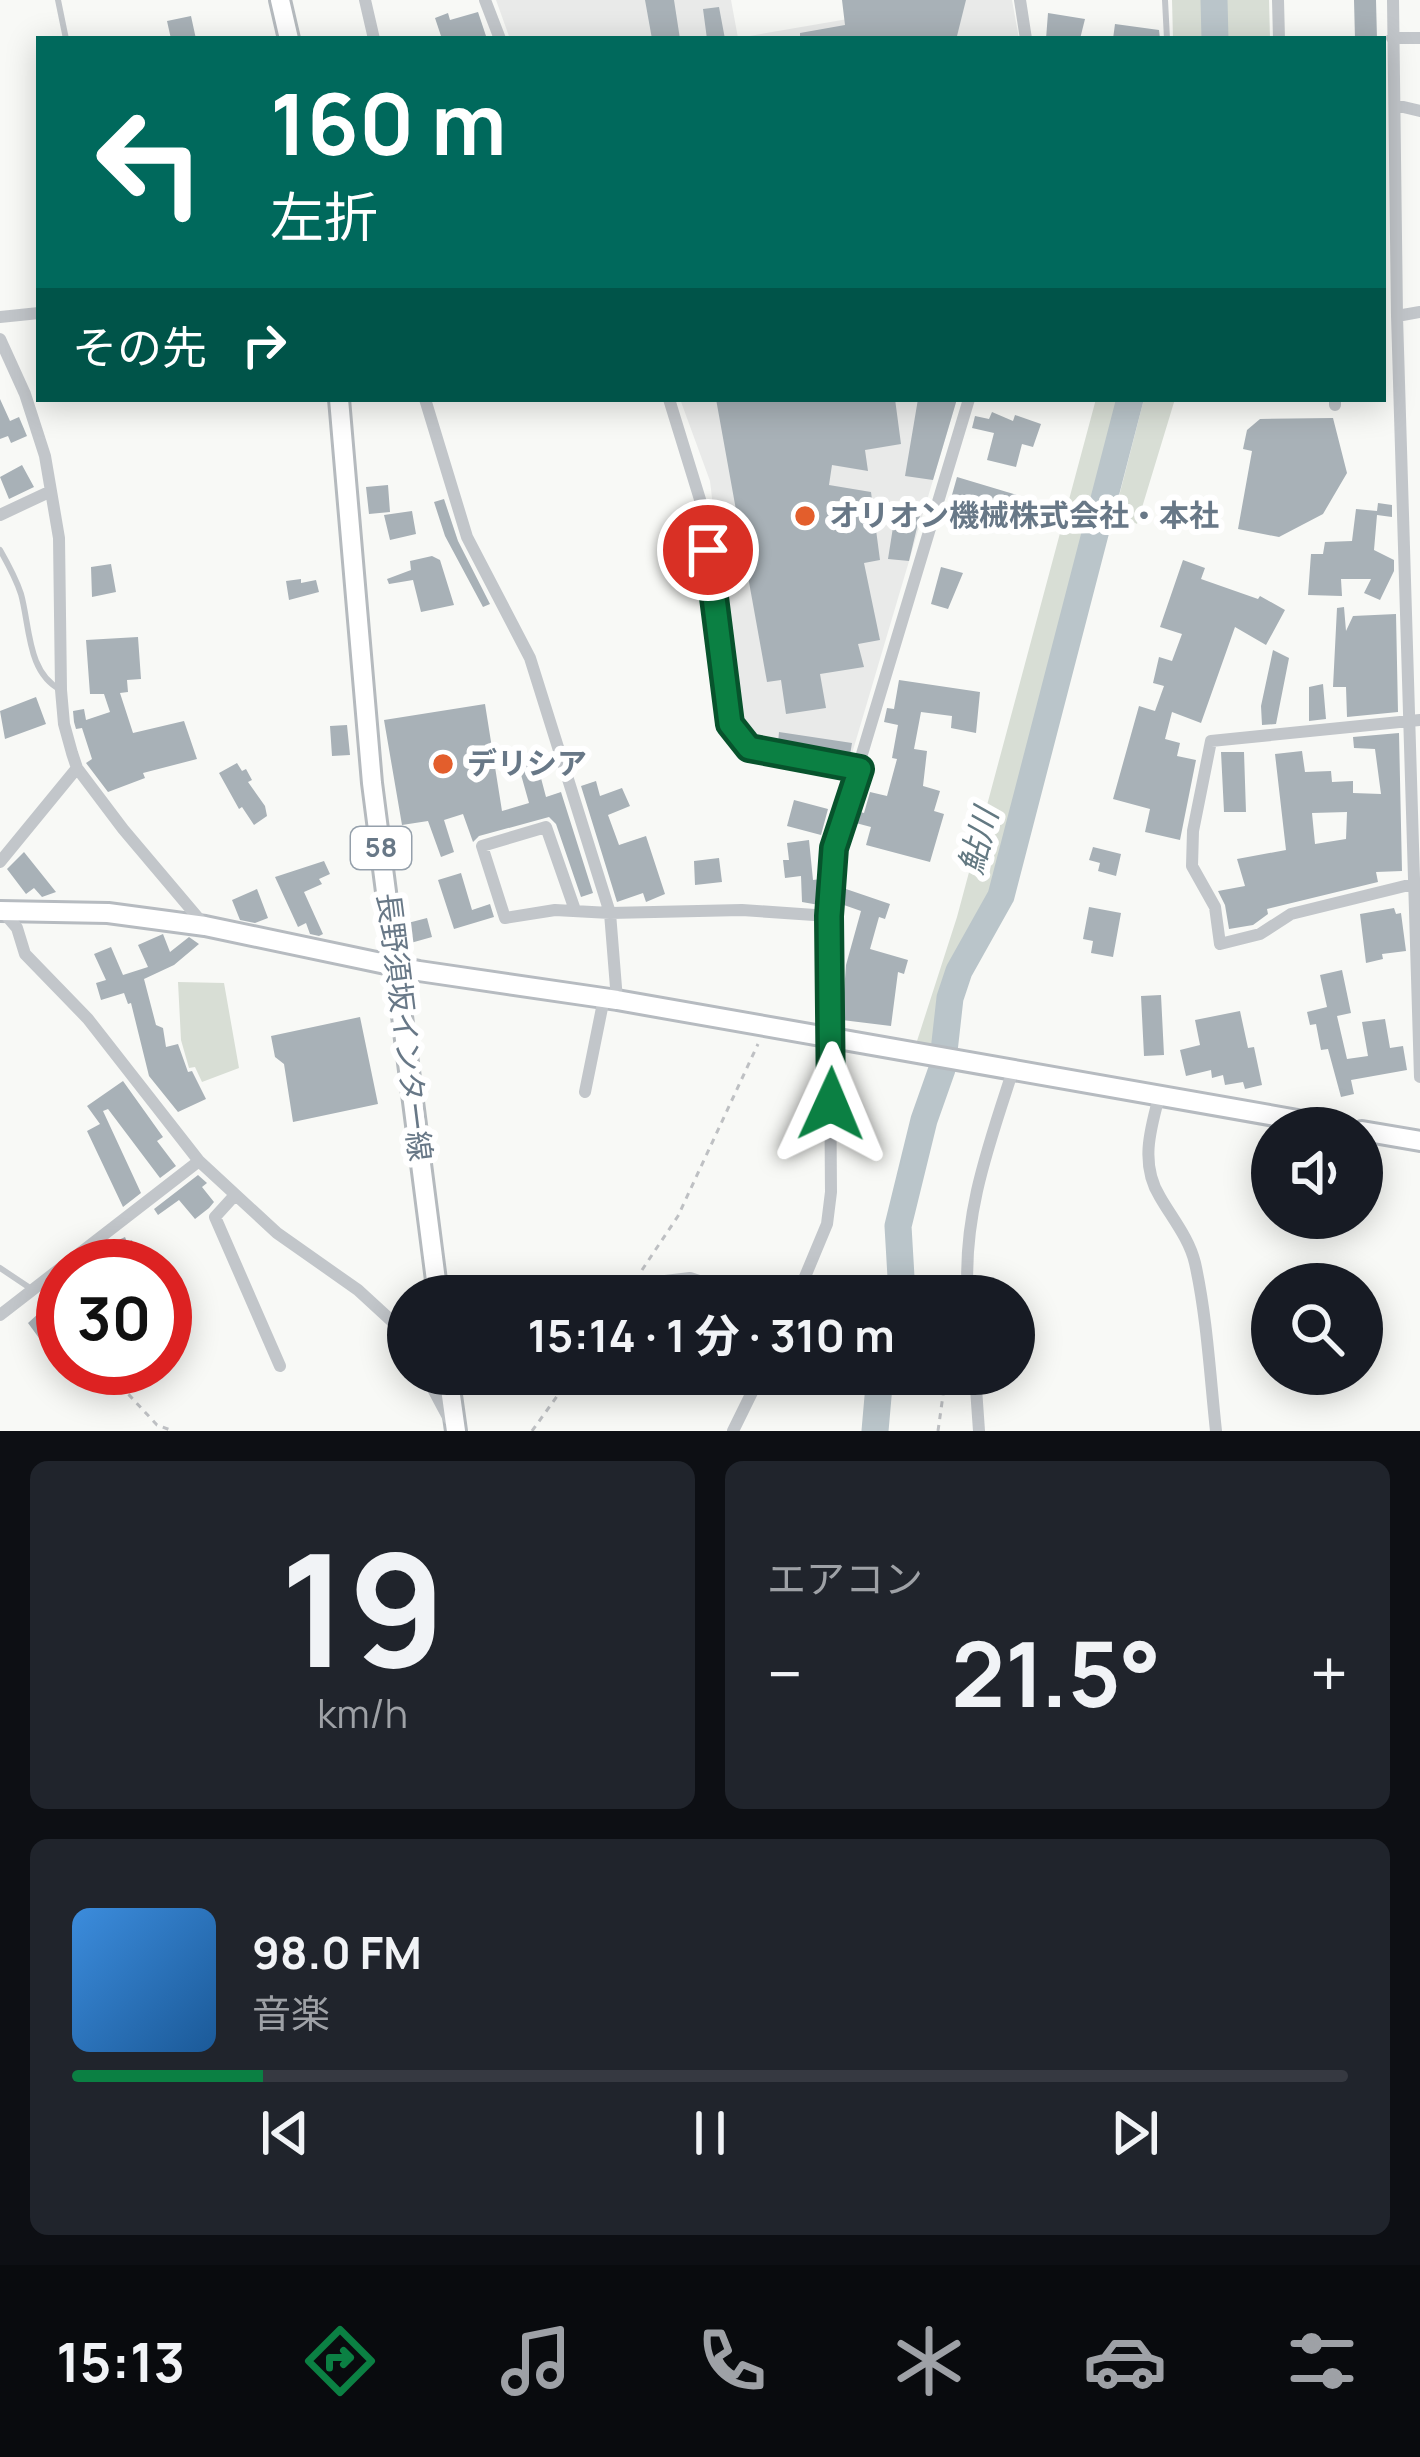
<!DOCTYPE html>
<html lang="ja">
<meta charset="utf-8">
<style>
body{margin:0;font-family:Manrope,"Noto Sans JP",sans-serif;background:#20242c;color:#f1f3f6;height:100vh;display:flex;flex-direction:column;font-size:45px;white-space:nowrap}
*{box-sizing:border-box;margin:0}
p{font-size:39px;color:#9ea1a6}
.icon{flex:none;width:66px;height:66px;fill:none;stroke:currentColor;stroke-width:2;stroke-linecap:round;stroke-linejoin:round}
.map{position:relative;height:1431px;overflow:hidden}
.panel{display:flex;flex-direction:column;gap:30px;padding:30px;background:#0d0f14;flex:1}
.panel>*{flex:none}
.top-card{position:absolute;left:36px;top:36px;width:1350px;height:366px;border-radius:0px;box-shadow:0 6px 30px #0003;background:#00695c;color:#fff;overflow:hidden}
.controls{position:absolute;left:1251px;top:1107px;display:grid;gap:24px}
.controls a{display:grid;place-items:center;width:132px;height:132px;border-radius:50%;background:#171b24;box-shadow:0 6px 30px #0003;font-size:60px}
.speed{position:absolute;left:36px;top:1239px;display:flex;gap:24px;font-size:60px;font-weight:700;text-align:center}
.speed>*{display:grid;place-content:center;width:156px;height:156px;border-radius:50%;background:#171b24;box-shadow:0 6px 30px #0003;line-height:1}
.speed .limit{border:18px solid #d22;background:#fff;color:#111}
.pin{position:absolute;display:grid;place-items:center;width:102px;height:102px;color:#fff;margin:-51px;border:6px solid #fff;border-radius:50%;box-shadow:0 3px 12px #0007}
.me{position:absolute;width:132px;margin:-66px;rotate:1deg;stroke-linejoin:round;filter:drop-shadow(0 0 9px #0008)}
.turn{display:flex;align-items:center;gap:42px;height:252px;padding:0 36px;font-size:54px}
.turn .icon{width:156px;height:156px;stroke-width:2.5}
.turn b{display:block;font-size:84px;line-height:102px}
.then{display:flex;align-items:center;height:114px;padding:0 36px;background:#0003;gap:24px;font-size:45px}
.big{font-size:90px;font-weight:700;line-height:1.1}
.panel .card{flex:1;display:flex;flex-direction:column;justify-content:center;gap:18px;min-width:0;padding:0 42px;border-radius:18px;background:#20242c}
.panel .dial{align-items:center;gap:0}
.dial b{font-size:156px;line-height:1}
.song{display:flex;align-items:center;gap:36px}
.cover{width:144px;height:144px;border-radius:18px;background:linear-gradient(135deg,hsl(210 70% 55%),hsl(210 70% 35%))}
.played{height:12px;border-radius:6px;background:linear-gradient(90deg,#0b8043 15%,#363941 15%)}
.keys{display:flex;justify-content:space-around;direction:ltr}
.heat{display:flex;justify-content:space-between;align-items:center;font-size:66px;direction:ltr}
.panel .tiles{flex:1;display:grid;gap:30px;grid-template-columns:1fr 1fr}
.card:last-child{grid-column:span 2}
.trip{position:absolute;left:387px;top:1275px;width:648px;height:120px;border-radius:60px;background:#171b24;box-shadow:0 6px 30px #0003;font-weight:700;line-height:120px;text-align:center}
.dock{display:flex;height:192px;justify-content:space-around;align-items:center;background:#090b0e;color:#9ea1a6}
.dock .icon{width:84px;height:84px}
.dock .selected{color:#0b8043}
.dock b{font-size:54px;color:#f1f3f6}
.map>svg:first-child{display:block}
.built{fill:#e9eae9}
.green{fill:#d8ded5}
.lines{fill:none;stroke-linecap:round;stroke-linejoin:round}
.river{stroke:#bac5ca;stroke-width:27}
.building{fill:#a8b1b7;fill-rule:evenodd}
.secondary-casing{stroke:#b6bbc0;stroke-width:24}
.primary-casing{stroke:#b5babe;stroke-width:24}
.path{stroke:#bec0c3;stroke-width:3;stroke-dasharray:6 6;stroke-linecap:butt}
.lane{stroke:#c2c6ca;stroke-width:6}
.street{stroke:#c2c6ca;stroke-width:12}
.secondary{stroke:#fff;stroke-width:18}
.primary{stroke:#fff;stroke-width:18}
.route-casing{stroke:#07532c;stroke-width:30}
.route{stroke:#0b8043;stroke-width:21}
.poi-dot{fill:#e35e2c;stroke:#fff;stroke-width:4.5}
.labels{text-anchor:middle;stroke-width:12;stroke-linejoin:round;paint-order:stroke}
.shield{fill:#fff;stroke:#95a0ab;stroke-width:3}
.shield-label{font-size:27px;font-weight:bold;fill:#687887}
.poi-label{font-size:30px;font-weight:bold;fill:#687887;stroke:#fff;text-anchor:start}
.street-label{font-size:30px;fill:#687887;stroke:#fff}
.water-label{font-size:33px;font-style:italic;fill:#637982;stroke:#fff}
</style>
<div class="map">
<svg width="1420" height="1431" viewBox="0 0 1420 1431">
<rect width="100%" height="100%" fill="#f8f9f6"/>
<path class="built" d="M 496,0 L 731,0 L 738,38 L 871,15 L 872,0 L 1012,0 L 1019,39 L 510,39 Z
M 680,399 L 957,399 L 851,757 L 758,742 L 738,721 L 710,481 Z"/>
<path class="green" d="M 1172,0 L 1207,0 L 1208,39 L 1173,39 Z
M 1219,0 L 1269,0 L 1270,39 L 1223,39 Z
M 1096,399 L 1125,399 L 1084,541 L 993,899 L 965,954 L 947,977 L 939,1049 L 917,1041 L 957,917 Z
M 1144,399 L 1175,399 L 1137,524 L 1115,512 Z
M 178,982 L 224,983 L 239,1068 L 202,1082 L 195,1067 L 189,1068 L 181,1040 Z"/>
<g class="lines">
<path class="river" d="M 1214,0 L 1215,39
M 896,1296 L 901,1277 L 898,1226 L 924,1120 L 942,1069 L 950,998 L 959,971 L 1001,896 L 1130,399
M 875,1431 L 880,1374"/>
</g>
<path class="building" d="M 645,0 L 674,0 L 680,39 L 652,39 Z
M 842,0 L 966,0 L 957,36 L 946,39 L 800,39 L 800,33 L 845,25 Z
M 1354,0 L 1376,0 L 1377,39 L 1355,39 Z
M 719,7 L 725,39 L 707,39 L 703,9 Z
M 478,12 L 487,39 L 442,39 L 435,18 L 448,13 L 450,20 Z
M 1048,13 L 1085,19 L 1080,39 L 1046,39 Z
M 191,16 L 196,39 L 171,39 L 167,21 Z
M 1115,24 L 1159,30 L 1160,39 L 1113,39 Z
M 0,399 L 10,421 L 19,417 L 27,436 L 11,443 L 8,436 L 0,439 Z
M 716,399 L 895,399 L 901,444 L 865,450 L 868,471 L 832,465 L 829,485 L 871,492 L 880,560 L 864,563 L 880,640 L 858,644 L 864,667 L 820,674 L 826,708 L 786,714 L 781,680 L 767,682 Z
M 918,399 L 957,399 L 933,480 L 905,476 Z
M 992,412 L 1013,421 L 1015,415 L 1041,424 L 1033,447 L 1022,444 L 1016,467 L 987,460 L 994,433 L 972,428 L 975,416 L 989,419 Z
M 1333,418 L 1347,473 L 1323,514 L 1279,537 L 1238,529 L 1252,451 L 1243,449 L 1247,430 L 1260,419 Z
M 22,465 L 34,487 L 9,499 L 0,477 Z
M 957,477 L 1017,495 L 1010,520 L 950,502 Z
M 388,485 L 390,512 L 369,514 L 366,487 Z
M 444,499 L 458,541 L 490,604 L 483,607 L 445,536 L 434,502 Z
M 897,502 L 921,511 L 909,561 L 888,559 Z
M 1378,503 L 1392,505 L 1392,517 L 1377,515 L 1374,550 L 1394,560 L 1394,571 L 1380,600 L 1364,593 L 1371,579 L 1341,579 L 1342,596 L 1308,595 L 1311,554 L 1323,554 L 1325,542 L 1352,541 L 1356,509 L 1377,511 Z
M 412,511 L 416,534 L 390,540 L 384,515 Z
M 432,556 L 440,560 L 454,605 L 421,612 L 413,580 L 389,584 L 387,579 L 411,570 L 410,561 Z
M 1183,560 L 1205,568 L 1201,579 L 1258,599 L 1260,596 L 1285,610 L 1266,645 L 1235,627 L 1201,723 L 1172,712 L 1165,739 L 1180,743 L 1177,756 L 1196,760 L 1180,840 L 1145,832 L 1150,809 L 1113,799 L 1139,706 L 1155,711 L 1164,686 L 1153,683 L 1159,657 L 1172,661 L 1182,634 L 1160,627 Z
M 111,564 L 116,592 L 92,597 L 91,567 Z
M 941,567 L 963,573 L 948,609 L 931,604 Z
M 301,579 L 301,583 L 316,580 L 319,592 L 289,600 L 286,581 Z
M 1344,607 L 1346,631 L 1353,616 L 1396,614 L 1398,712 L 1347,717 L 1346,687 L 1333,687 L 1337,608 Z
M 138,637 L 141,679 L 127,680 L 128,692 L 120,693 L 133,733 L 184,721 L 197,759 L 143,773 L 145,778 L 108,792 L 86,763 L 92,759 L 82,728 L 76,729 L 74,722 L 73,711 L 84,709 L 86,720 L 110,712 L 104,694 L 90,694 L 86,640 Z
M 1273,650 L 1289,658 L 1276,724 L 1262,725 L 1261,706 Z
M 899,680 L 980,692 L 976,733 L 951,728 L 952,716 L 921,712 L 914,749 L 927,751 L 923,786 L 940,791 L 934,811 L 944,814 L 930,862 L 866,845 L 871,827 L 852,822 L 856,811 L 864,813 L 870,792 L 887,796 L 897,759 L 892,758 L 898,725 L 884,722 L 887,708 L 894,709 Z
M 1323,684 L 1326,719 L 1309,721 L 1309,687 Z
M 36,697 L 46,724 L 5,739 L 0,711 Z
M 485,704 L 502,811 L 529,803 L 518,764 L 537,763 L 546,797 L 561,792 L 593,893 L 581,897 L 556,824 L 549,817 L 479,836 L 473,842 L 463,814 L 444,820 L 454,852 L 441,857 L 428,821 L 402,825 L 384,720 Z
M 347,725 L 350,755 L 332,756 L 330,726 Z
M 779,732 L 852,743 L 850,755 L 778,743 Z
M 1399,733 L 1402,871 L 1376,872 L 1378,882 L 1267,909 L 1268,914 L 1253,925 L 1229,929 L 1225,905 L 1218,891 L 1245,886 L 1237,859 L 1286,850 L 1275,754 L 1302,751 L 1305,772 L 1331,771 L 1332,782 L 1353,781 L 1353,793 L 1381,794 L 1375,749 L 1354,748 L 1353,737 ZM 1347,812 L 1346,839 L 1315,844 L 1312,813 Z
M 1221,752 L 1244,752 L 1246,812 L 1224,812 Z
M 237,763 L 242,771 L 246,769 L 252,780 L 248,782 L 265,806 L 267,816 L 254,825 L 242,807 L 239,809 L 219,773 Z
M 596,781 L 600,796 L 622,788 L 630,806 L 608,815 L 619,845 L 646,836 L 665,894 L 646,902 L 643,893 L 617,902 L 581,786 Z
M 794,800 L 828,809 L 821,835 L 787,826 Z
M 809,840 L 813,880 L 821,879 L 819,905 L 802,902 L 801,876 L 785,878 L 783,860 L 789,860 L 787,843 Z
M 1093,847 L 1121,854 L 1116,876 L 1098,871 L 1100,863 L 1089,860 Z
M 24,852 L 56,892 L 42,897 L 34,888 L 26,894 L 7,869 Z
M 719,858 L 722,882 L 695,885 L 694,861 Z
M 324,861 L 330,874 L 319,879 L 322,884 L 304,892 L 323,934 L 319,936 L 310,934 L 306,923 L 298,927 L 275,877 Z
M 461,873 L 472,910 L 490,904 L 494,917 L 454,929 L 438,880 Z
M 257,889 L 268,918 L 255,923 L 240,920 L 232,900 Z
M 846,889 L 890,904 L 885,919 L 879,917 L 870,949 L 908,960 L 904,974 L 898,972 L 891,1026 L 842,1020 L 846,965 L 861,911 L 841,904 Z
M 1089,907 L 1121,913 L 1113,957 L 1091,953 L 1093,941 L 1083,939 Z
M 1394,908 L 1396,914 L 1401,913 L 1406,951 L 1382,954 L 1383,959 L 1366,963 L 1360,914 Z
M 427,918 L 432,937 L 407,944 L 404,924 Z
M 163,934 L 170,952 L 189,937 L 199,944 L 174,965 L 144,979 L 156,1025 L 163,1028 L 166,1047 L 178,1044 L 188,1072 L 192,1071 L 206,1099 L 178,1112 L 149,1076 L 131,1003 L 128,1004 L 124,993 L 101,1000 L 96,983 L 106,980 L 94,954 L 111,947 L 123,975 L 148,967 L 138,945 Z
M 1342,970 L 1351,1013 L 1337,1016 L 1347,1059 L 1368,1056 L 1362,1022 L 1385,1019 L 1390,1048 L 1403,1046 L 1407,1070 L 1351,1080 L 1354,1094 L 1341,1097 L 1328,1049 L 1321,1050 L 1316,1024 L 1310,1025 L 1307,1012 L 1327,1007 L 1320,975 Z
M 1161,995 L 1164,1055 L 1144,1056 L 1141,996 Z
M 1240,1011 L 1248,1048 L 1254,1047 L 1262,1085 L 1245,1089 L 1243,1082 L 1225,1085 L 1223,1075 L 1212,1078 L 1211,1070 L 1186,1076 L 1180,1050 L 1200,1045 L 1195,1020 Z
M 360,1017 L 378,1104 L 293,1122 L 284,1064 L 275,1057 L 271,1036 Z
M 123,1081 L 163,1137 L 157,1141 L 176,1166 L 160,1178 L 108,1109 L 103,1111 L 141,1193 L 123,1207 L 87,1131 L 100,1124 L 87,1106 Z
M 198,1175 L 207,1183 L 202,1187 L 214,1202 L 209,1208 L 195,1219 L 179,1200 L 158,1215 L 154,1209 Z
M 125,1237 L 127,1242 L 132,1240 L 141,1266 L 113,1266 L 107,1253 L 115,1249 L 112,1243 Z
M 39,1313 L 60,1337 L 47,1349 L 28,1323 Z"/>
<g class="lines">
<g class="secondary-casing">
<path id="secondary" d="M 0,911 L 108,913 L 205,926 L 419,971 L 617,1000 L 1343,1128
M 1362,1131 L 1420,1141"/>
</g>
<g class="primary-casing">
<path id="primary" d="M 280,0 L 289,39
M 339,399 L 372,783 L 438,1296
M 448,1374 L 456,1431"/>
</g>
<path class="path" d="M 642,1270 L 678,1216 L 758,1044
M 39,1298 L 63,1325
M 104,1368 L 157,1425 L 173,1431
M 532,1431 L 573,1374
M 938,1431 L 946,1374"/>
<path class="lane" d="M 58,0 L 66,39
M 1165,0 L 1167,39
M 0,550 C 8,564 16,579 21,594 C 30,626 27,673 61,690
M 0,1268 L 30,1288"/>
<path class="street" d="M 365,0 L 374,39
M 485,0 L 500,39
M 1020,0 L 1026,39
M 1278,0 L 1279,39
M 1393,0 L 1397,316 L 1420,1077
M 1392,38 L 1420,38
M 1395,105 L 1420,111
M 1397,316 L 1420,312
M 0,317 L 39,313
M 0,339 L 25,394 L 45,456 L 59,538 L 61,690 L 64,724 L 72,753 L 77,768 L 123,829 L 205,926
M 425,399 L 467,537 L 530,658 L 610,913 L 617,1000
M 669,399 L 702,506 L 730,724 L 749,748 L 860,769
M 1335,405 L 1335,399
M 0,515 L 49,492
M 0,862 L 77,768
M 1413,884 L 1291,914 L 1260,934 L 1220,944 L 1215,907 L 1192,866 L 1193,831 L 1211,741 L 1420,720
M 0,908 L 17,928 L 25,954 L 88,1019 L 199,1161 L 277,1233 L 358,1290 L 395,1324 L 408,1346
M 575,910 L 546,827 L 482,846 L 505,918 L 555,910 L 610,913 L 742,910 L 829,916
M 585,1092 L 604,998
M 1159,1097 C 1150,1130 1140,1165 1160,1197 C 1172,1218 1189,1238 1195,1263 C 1207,1317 1210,1376 1216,1431
M 235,1195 L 215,1217 L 280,1366
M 463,1296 L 496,1289 L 632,1285 L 690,1278 L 744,1296
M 797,1296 L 827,1224 L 831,1192 L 829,916 L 834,847 L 969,399
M 968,1296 C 962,1217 989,1144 1013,1070
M 0,1315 L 199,1161
M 425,1374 L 449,1419
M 975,1374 L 979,1431
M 733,1431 L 761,1374"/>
<use href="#secondary" class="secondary"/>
<use href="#primary" class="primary"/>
</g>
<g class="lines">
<g class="route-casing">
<path id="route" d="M 708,550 L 730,724 L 749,748 L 860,769 L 834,848 L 829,916 L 831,1104"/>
</g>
<use href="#route" class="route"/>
</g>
<g class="poi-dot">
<circle cx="805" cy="516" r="12"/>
<circle cx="443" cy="764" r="12"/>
</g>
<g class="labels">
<rect class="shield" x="351" y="827" width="60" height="42" rx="9"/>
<g class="shield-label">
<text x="381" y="857">58</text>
</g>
<g class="poi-label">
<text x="829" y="526">オリオン機械株式会社・本社</text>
<text x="467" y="774">デリシア</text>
</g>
<g class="street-label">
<text transform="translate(404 1027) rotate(83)" y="10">長野須坂インター線</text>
</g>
<g class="water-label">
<text transform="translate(978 841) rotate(-75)" y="12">鮎川</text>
</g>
</g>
</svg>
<div class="controls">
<a><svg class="icon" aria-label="sound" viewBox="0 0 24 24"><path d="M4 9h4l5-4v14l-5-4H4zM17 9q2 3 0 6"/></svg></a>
<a><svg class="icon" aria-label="search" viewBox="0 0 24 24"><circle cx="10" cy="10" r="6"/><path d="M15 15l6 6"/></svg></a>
</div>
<div class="speed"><div class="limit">30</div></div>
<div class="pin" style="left:708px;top:550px;background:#d93025"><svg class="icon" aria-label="arrive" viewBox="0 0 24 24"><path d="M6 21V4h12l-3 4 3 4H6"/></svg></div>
<svg class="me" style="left:831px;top:1104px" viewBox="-20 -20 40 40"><path d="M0-17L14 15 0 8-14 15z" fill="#0b8043" stroke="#fff" stroke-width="4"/></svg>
<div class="trip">15:14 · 1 分 · 310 m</div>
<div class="top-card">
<div class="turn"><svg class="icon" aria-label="left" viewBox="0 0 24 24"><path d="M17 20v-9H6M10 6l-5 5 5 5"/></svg><div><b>160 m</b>左折</div></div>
<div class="then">その先<svg class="icon" aria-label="right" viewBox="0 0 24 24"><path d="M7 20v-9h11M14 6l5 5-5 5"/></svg></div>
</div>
</div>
<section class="panel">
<div class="tiles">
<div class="card dial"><b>19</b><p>km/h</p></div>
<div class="card"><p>エアコン</p>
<div class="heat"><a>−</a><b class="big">21.5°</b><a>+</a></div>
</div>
<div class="card">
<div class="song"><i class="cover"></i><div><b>98.0 FM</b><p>音楽</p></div></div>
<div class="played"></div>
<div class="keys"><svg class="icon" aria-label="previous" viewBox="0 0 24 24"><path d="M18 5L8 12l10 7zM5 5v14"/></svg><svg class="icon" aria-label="pause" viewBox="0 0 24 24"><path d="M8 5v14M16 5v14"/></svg><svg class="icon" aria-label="next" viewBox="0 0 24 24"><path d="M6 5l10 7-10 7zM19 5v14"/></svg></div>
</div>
</div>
</section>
<nav class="dock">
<b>15:13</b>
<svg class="icon selected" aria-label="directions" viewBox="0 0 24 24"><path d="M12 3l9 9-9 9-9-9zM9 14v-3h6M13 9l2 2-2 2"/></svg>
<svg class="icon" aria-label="music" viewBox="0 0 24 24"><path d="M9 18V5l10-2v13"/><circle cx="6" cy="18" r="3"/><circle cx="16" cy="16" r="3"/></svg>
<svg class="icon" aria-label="phone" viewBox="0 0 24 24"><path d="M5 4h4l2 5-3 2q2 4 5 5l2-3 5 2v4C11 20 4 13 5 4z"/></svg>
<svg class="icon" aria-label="climate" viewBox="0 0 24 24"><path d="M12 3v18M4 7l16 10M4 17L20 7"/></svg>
<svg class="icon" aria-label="car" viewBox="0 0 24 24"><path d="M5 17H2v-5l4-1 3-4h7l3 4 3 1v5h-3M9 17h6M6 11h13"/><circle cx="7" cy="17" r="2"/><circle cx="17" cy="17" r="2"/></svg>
<svg class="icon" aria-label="filters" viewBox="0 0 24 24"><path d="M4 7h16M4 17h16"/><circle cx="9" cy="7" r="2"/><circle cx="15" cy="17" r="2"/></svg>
</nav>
